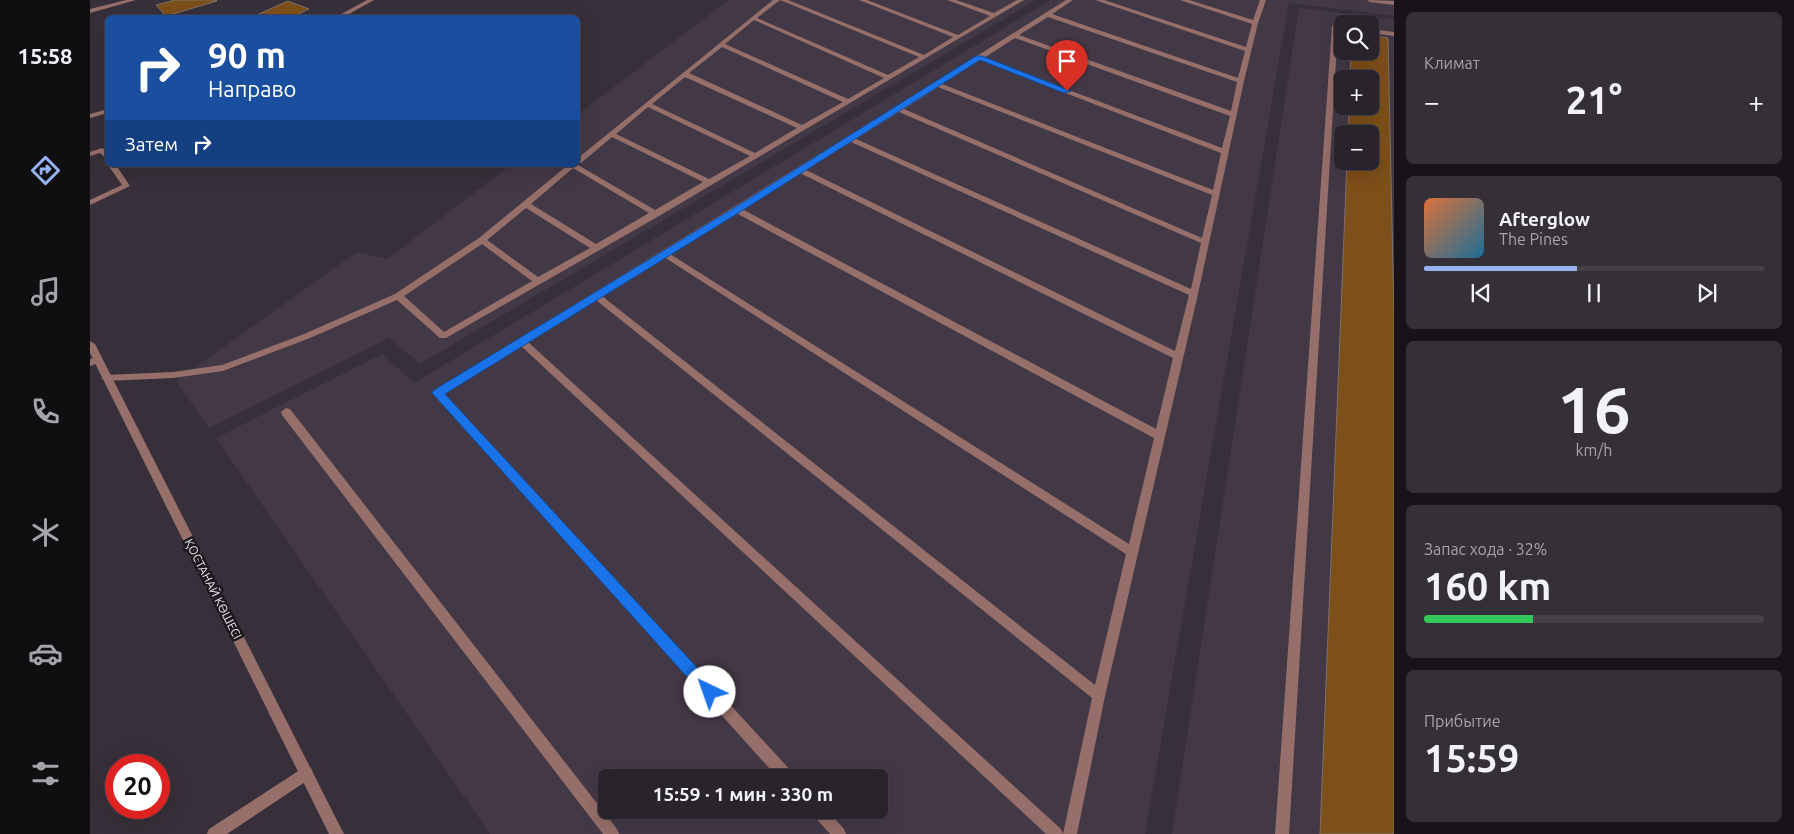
<!DOCTYPE html>
<html lang="ru">
<meta charset="utf-8">
<style>
body{margin:0;font-family:Ubuntu,sans-serif;background:#352f37;color:#f1f3f6;height:100vh;display:flex;flex-direction:column;font-size:19px;white-space:nowrap}
*{box-sizing:border-box;margin:0}
p{font-size:16px;color:#a5a4a9}
.icon{flex:none;width:28px;height:28px;fill:none;stroke:currentColor;stroke-width:2;stroke-linecap:round;stroke-linejoin:round}
.map{position:relative;flex:1;overflow:hidden}
.drawer{display:flex;flex-direction:column;gap:12px;padding:12px;background:#171318;width:400px}
.drawer>*{flex:none}
.banner{position:absolute;left:15px;top:15px;width:475px;height:152px;border-radius:8px;box-shadow:0 5px 20px #0002,0 0 0 1px #454047;background:#1a4fa0;color:#fff;overflow:hidden}
.buttons{position:absolute;left:1244px;top:15px;display:grid;gap:10px}
.buttons a{display:grid;place-items:center;width:45px;height:45px;border-radius:8px;background:#29232b;box-shadow:0 5px 20px #0002,0 0 0 1px #454047;font-size:25px}
.speed{position:absolute;left:15px;top:754px;display:flex;gap:10px;font-size:25px;font-weight:700;text-align:center}
.speed>*{display:grid;place-content:center;width:65px;height:65px;border-radius:50%;background:#29232b;box-shadow:0 5px 20px #0002,0 0 0 1px #454047;line-height:1}
.speed .limit{border:8px solid #d22;background:#fff;color:#111}
.pin{position:absolute;display:grid;place-items:center;width:42px;height:42px;color:#fff;margin:-51px -21px;border-radius:50% 50% 50% 0;rotate:-45deg;box-shadow:0 0 5px #0007}
.pin .icon{rotate:45deg}
.me{position:absolute;width:55px;margin:-28px;rotate:318deg;stroke-linejoin:round;filter:drop-shadow(0 0 4px #0008)}
.turn{display:flex;align-items:center;gap:18px;height:105px;padding:0 20px;font-size:22px}
.turn .icon{width:65px;height:65px;stroke-width:2.5}
.turn b{display:block;font-size:35px;line-height:42px}
.then{display:flex;align-items:center;height:48px;padding:0 20px;background:#0003;gap:10px;font-size:19px}
.big{font-size:38px;font-weight:600;line-height:1.1}
.drawer .tile{flex:1;display:flex;flex-direction:column;justify-content:center;gap:8px;min-width:0;padding:0 18px;border-radius:8px;background:#352f37}
.drawer .dial{align-items:center;gap:0}
.dial b{font-size:65px;line-height:1}
.song{display:flex;align-items:center;gap:15px}
.cover{width:60px;height:60px;border-radius:8px;background:linear-gradient(135deg,hsl(20 70% 55%),hsl(200 70% 35%))}
.played{height:5px;border-radius:2px;background:linear-gradient(90deg,#95b2f1 45%,#454047 45%)}
.keys{display:flex;justify-content:space-around;direction:ltr}
.heat{display:flex;justify-content:space-between;align-items:center;font-size:28px;direction:ltr}
.charge{height:8px;border-radius:4px;background:linear-gradient(90deg,#34c759 32%,#454047 0)}
.trip{position:absolute;left:508px;top:769px;width:290px;height:50px;border-radius:8px;background:#29232b;box-shadow:0 5px 20px #0002,0 0 0 1px #454047;font-weight:600;line-height:50px;text-align:center}
main{display:flex;flex:1;min-height:0}
.tab-bar{display:flex;flex-direction:column;width:90px;justify-content:space-around;align-items:center;background:#100e11;color:#a5a4a9}
.tab-bar .icon{width:35px;height:35px}
.tab-bar .active{color:#95b2f1}
.tab-bar b{font-size:22px;color:#f1f3f6}
.map>svg:first-child{display:block}
.built{fill:#433846;fill-rule:evenodd}
.building{fill:#7d4f1a;stroke:#7d7267}
.lines{fill:none;stroke-linecap:round;stroke-linejoin:round}
.service{fill:#966f6a;fill-rule:evenodd}
.tertiary{fill:#966f6a;fill-rule:evenodd}
.route{fill:#1a73e8;stroke:#114b97}
.labels{text-anchor:middle;stroke-width:5;stroke-linejoin:round;paint-order:stroke}
.street-label{font-size:12px;fill:#eee9f0;stroke:#1c191d}
</style>
<main>
<nav class="tab-bar">
<b>15:58</b>
<svg class="icon active" aria-label="directions" viewBox="0 0 24 24"><path d="M12 3l9 9-9 9-9-9zM9 14v-3h6M13 9l2 2-2 2"/></svg>
<svg class="icon" aria-label="music" viewBox="0 0 24 24"><path d="M9 18V5l10-2v13"/><circle cx="6" cy="18" r="3"/><circle cx="16" cy="16" r="3"/></svg>
<svg class="icon" aria-label="phone" viewBox="0 0 24 24"><path d="M5 4h4l2 5-3 2q2 4 5 5l2-3 5 2v4C11 20 4 13 5 4z"/></svg>
<svg class="icon" aria-label="climate" viewBox="0 0 24 24"><path d="M12 3v18M4 7l16 10M4 17L20 7"/></svg>
<svg class="icon" aria-label="car" viewBox="0 0 24 24"><path d="M5 17H2v-5l4-1 3-4h7l3 4 3 1v5h-3M9 17h6M6 11h13"/><circle cx="7" cy="17" r="2"/><circle cx="17" cy="17" r="2"/></svg>
<svg class="icon" aria-label="filters" viewBox="0 0 24 24"><path d="M4 7h16M4 17h16"/><circle cx="9" cy="7" r="2"/><circle cx="15" cy="17" r="2"/></svg>
</nav>
<div class="map">
<svg width="1304" height="834" viewBox="0 0 1304 834">
<rect width="100%" height="100%" fill="#372f39"/>
<path class="built" d="M 639,0 L 946,0 L 330,364 L 299,338 L 119,428 L 86,381 L 267,252 L 297,259 L 421,165 L 488,165 L 488,114 Z
M 961,0 L 1304,0 L 1304,16 L 1199,3 L 1055,834 L 400,834 L 126,438 L 292,354 L 324,383 ZM 516,778 L 789,778 L 789,810 L 516,810 Z
M 1209,8 L 1304,19 L 1304,834 L 1082,834 ZM 1252,24 L 1280,24 L 1280,51 L 1252,51 ZM 1252,79 L 1280,79 L 1280,106 L 1252,106 ZM 1252,134 L 1280,134 L 1280,161 L 1252,161 Z"/>
<path class="building" d="M 85,0 L 126,0 L 127,1 L 76,16 L 66,5 Z
M 198,1 L 219,9 L 200,18 L 160,18 Z
M 1280,35 L 1298,38 L 1304,315 L 1304,834 L 1230,834 L 1257,161 L 1280,161 L 1280,134 L 1258,134 L 1259,106 L 1280,106 L 1280,79 L 1260,79 L 1261,51 L 1280,51 Z"/>
<g class="lines">
<path class="service" d="M 36,0 L 46,0 L 0,13 L 0,9 Z
M 277,0 L 284,0 L 252,18 L 244,18 Z
M 683,0 L 690,0 L 667,18 L 798,75 L 829,57 L 690,0 L 698,0 L 834,55 L 863,37 L 769,0 L 777,0 L 868,35 L 900,16 L 857,0 L 866,0 L 904,13 L 927,0 L 934,0 L 569,216 L 356,338 L 350,338 L 307,300 L 220,338 L 133,371 L 83,378 L 16,381 L 11,378 L 16,375 L 83,372 L 132,365 L 214,334 L 305,294 L 389,238 L 478,165 L 488,165 L 565,210 L 613,182 L 522,137 L 491,163 L 488,163 L 488,158 ZM 664,20 L 794,78 L 758,99 L 635,44 ZM 632,47 L 753,102 L 712,125 L 599,73 ZM 595,77 L 707,128 L 665,153 L 562,104 ZM 558,107 L 660,156 L 619,179 L 526,134 ZM 483,168 L 559,213 L 506,244 L 441,204 ZM 436,208 L 500,248 L 448,277 L 397,240 ZM 392,244 L 442,281 L 354,332 L 314,296 Z
M 976,0 L 983,0 L 962,14 L 1148,78 L 1155,51 L 1005,0 L 1014,0 L 1156,47 L 1162,24 L 1090,0 L 1099,0 L 1163,20 L 1170,0 L 1176,0 L 1168,23 L 1154,81 L 1108,294 L 1015,696 L 987,834 L 956,834 L 431,346 L 354,394 L 703,773 L 705,778 L 688,778 L 343,393 L 345,390 C 555,261 769,131 976,0 ZM 958,17 L 1147,82 L 1141,111 L 929,35 ZM 925,38 L 1140,116 L 1132,148 L 894,58 ZM 890,60 L 1131,153 L 1123,190 L 852,84 ZM 848,87 L 1122,195 L 1112,238 L 814,109 ZM 809,112 L 1111,243 L 1101,289 L 766,139 ZM 761,142 L 1099,295 L 1085,351 L 716,170 ZM 710,173 L 1083,358 L 1066,429 L 652,209 ZM 646,213 L 1064,438 L 1039,544 L 580,254 ZM 574,257 L 1036,554 L 1005,685 L 512,296 ZM 506,300 L 1002,698 L 973,834 L 971,829 L 438,342 Z
M 1277,0 L 1304,1 L 1304,5 L 1280,2 Z
M 1245,24 L 1252,25 L 1252,29 L 1248,28 L 1199,834 L 1185,834 L 1242,26 Z
M 1280,29 L 1304,32 L 1304,36 L 1280,33 Z
M 18,109 L 18,113 L 0,118 L 0,114 Z
M 12,148 L 18,152 L 18,160 L 10,153 L 0,156 L 0,152 Z
M 18,165 L 26,165 L 40,186 L 0,205 L 0,200 L 32,185 Z
M 8,357 L 13,360 L 11,362 L 0,366 L 0,359 Z
M 196,408 L 200,409 L 527,829 L 529,834 L 513,834 L 192,415 L 191,412 Z
M 216,766 L 221,768 L 223,773 L 221,778 L 137,834 L 117,834 L 119,829 Z
M 721,810 L 737,810 L 754,829 L 756,834 L 740,834 L 723,815 Z"/>
<path class="tertiary" d="M 0,341 L 5,344 L 254,834 L 239,834 L 0,353 Z"/>
</g>
<path class="route" d="M 886,56 L 892,56 L 981,91 L 974,93 L 890,60 L 650,212 L 355,394 L 625,687 L 627,692 L 625,697 L 620,699 L 615,697 L 342,393 L 344,390 L 644,208 Z"/>
<g class="labels">
<g class="street-label">
<text transform="translate(123 589) rotate(63)" y="4">ҚОСТАНАЙ КӨШЕСІ</text>
</g>
</g>
</svg>
<div class="buttons">
<a><svg class="icon" aria-label="search" viewBox="0 0 24 24"><circle cx="10" cy="10" r="6"/><path d="M15 15l6 6"/></svg></a>
<a>+</a>
<a>−</a>
</div>
<div class="speed"><div class="limit">20</div></div>
<div class="pin" style="left:977px;top:91px;background:#d93025"><svg class="icon" aria-label="arrive" viewBox="0 0 24 24"><path d="M6 21V4h12l-3 4 3 4H6"/></svg></div>
<svg class="me" style="left:620px;top:692px" viewBox="-20 -20 40 40"><circle r="19" fill="#fff"/><path d="M0-13L10 11 0 6-10 11z" fill="#1a73e8"/></svg>
<div class="trip">15:59 · 1 мин · 330 m</div>
<div class="banner">
<div class="turn"><svg class="icon" aria-label="right" viewBox="0 0 24 24"><path d="M7 20v-9h11M14 6l5 5-5 5"/></svg><div><b>90 m</b>Направо</div></div>
<div class="then">Затем<svg class="icon" aria-label="right" viewBox="0 0 24 24"><path d="M7 20v-9h11M14 6l5 5-5 5"/></svg></div>
</div>
</div>
<section class="drawer">
<div class="tile"><p>Климат</p>
<div class="heat"><a>−</a><b class="big">21°</b><a>+</a></div>
</div>
<div class="tile">
<div class="song"><i class="cover"></i><div><b>Afterglow</b><p>The Pines</p></div></div>
<div class="played"></div>
<div class="keys"><svg class="icon" aria-label="previous" viewBox="0 0 24 24"><path d="M18 5L8 12l10 7zM5 5v14"/></svg><svg class="icon" aria-label="pause" viewBox="0 0 24 24"><path d="M8 5v14M16 5v14"/></svg><svg class="icon" aria-label="next" viewBox="0 0 24 24"><path d="M6 5l10 7-10 7zM19 5v14"/></svg></div>
</div>
<div class="tile dial"><b>16</b><p>km/h</p></div>
<div class="tile"><p>Запас хода · 32%</p><b class="big">160 km</b><div class="charge"></div></div>
<div class="tile"><p>Прибытие</p><b class="big">15:59</b></div>
</section>
</main>
